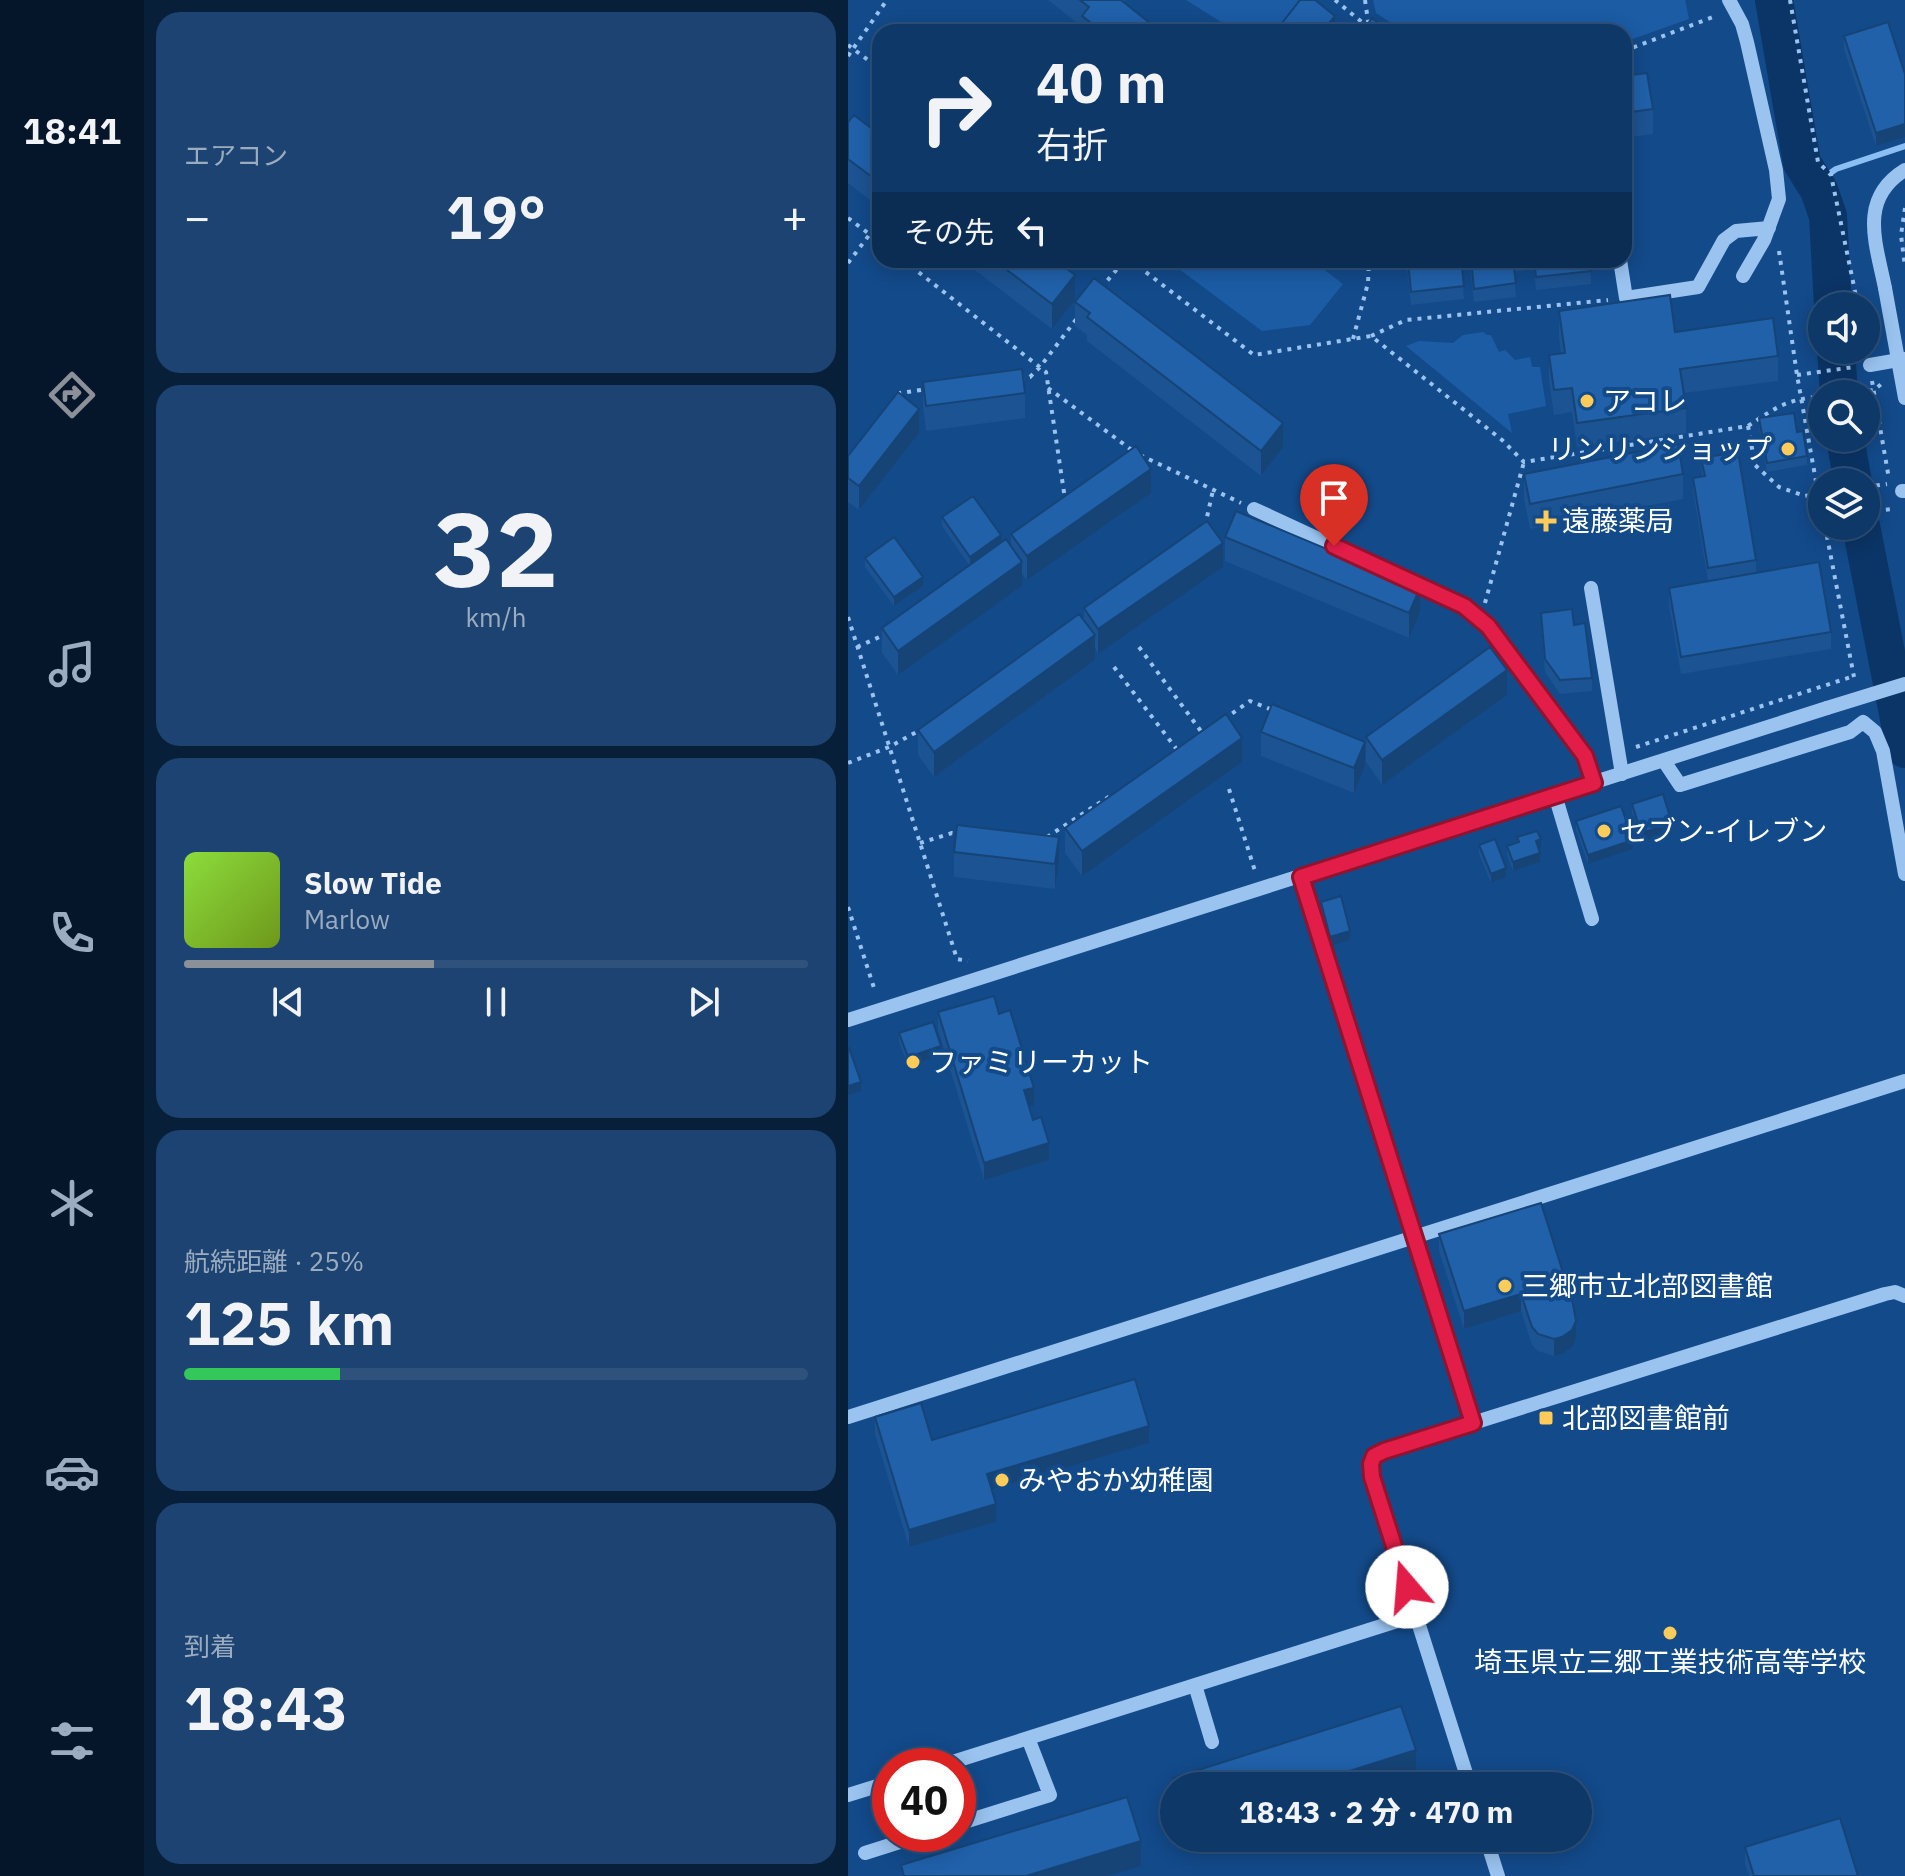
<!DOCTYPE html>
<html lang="ja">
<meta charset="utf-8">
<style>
body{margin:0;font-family:"IBM Plex Sans","Noto Sans JP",sans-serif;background:#1c4371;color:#f1f3f6;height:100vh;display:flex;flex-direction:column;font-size:30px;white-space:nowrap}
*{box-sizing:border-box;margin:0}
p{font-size:26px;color:#9bacc0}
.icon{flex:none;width:44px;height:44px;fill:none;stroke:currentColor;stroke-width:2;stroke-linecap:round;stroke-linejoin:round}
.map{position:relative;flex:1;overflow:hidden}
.sheet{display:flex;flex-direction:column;gap:12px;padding:12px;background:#081f39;width:704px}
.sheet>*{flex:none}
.banner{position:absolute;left:24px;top:24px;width:760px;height:244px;border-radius:24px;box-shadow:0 4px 20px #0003,0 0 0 2px #2e527c;background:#0e3868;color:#f1f3f6;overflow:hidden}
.buttons{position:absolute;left:960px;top:292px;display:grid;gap:16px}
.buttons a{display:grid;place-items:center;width:72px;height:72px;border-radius:50%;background:#0e3868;box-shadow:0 4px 20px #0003,0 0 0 2px #2e527c;font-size:40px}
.speed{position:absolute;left:24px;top:1748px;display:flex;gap:16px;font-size:40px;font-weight:700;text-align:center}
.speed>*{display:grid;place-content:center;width:104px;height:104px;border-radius:50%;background:#0e3868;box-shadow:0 4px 20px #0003,0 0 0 2px #2e527c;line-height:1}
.speed .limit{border:12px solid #d22;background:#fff;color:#111}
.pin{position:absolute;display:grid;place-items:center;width:68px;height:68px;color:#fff;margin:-82px -34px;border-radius:50% 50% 50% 0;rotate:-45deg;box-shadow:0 0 8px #0007}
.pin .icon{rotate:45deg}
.me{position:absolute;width:88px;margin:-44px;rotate:342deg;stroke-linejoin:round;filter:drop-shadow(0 0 6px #0008)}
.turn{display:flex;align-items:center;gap:28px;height:168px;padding:0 32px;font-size:36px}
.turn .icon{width:104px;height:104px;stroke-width:2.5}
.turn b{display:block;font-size:56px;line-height:68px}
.then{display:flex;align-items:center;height:76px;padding:0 32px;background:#0003;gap:16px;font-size:30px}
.big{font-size:60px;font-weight:800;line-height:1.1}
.sheet .tile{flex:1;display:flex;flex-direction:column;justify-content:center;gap:12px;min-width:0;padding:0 28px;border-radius:24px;background:#1c4371}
.sheet .dial{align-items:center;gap:0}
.dial b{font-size:104px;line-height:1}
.song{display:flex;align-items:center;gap:24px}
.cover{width:96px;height:96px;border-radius:12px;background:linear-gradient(135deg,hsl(90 70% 55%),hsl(80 70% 35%))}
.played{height:8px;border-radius:4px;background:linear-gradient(90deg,#8c9099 40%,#2e527c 40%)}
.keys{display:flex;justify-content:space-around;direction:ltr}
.heat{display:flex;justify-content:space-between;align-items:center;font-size:44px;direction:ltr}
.charge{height:12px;border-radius:6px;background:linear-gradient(90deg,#34c759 25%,#2e527c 0)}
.trip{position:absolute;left:312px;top:1772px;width:432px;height:80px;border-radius:40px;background:#0e3868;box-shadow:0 4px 20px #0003,0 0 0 2px #2e527c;font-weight:800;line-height:80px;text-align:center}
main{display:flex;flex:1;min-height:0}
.dock{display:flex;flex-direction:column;width:144px;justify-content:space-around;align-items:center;background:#06162a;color:#9bacc0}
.dock .icon{width:56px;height:56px}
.dock .current{color:#8c9099}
.dock b{font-size:36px;color:#f1f3f6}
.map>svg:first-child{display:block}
.green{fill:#1b5ca5}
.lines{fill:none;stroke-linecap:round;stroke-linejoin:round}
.stream{stroke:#8bbff4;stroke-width:6}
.river{stroke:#0b3567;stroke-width:38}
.path{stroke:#9ac3f0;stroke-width:4;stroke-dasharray:4 6;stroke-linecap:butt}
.minor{stroke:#9ac3f0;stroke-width:14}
.minor-bridge{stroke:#9ac3f0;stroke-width:14}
.wall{fill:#1c5392}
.shaded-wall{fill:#164477}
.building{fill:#2061aa;stroke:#164477;stroke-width:2}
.route-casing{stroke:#92132f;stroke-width:20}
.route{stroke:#e11d48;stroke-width:14}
.poi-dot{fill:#ffcb59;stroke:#134a8a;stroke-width:3}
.labels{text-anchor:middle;stroke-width:8;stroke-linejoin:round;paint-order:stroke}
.poi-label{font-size:28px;fill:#fff;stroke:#134a8a;text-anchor:start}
</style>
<main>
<nav class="dock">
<b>18:41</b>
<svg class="icon current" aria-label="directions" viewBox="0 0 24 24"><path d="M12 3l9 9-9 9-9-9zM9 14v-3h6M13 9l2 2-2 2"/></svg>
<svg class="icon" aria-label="music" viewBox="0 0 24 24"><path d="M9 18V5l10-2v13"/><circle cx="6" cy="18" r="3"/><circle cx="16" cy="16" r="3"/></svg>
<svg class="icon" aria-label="phone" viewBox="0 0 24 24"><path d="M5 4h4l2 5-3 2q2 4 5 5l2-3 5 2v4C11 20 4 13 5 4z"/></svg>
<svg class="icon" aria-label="climate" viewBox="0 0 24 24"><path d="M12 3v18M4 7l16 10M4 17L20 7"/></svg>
<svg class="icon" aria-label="car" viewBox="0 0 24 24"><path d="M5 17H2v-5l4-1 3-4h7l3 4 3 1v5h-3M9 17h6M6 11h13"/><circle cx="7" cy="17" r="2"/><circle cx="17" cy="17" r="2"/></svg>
<svg class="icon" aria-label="filters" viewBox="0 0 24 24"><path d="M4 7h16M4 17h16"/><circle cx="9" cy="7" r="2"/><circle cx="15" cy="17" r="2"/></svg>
</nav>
<section class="sheet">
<div class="tile"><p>エアコン</p>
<div class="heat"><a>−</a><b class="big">19°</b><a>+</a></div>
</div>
<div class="tile dial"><b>32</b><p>km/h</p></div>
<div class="tile">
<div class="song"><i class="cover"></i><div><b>Slow Tide</b><p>Marlow</p></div></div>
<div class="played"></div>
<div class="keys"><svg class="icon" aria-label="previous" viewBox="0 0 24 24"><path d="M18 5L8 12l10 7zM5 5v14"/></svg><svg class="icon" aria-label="pause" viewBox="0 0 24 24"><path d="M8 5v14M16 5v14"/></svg><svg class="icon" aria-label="next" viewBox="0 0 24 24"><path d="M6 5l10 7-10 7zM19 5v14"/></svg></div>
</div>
<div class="tile"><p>航続距離 · 25%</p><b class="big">125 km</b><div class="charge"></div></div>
<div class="tile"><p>到着</p><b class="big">18:43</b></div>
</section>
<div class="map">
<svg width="1057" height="1876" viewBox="0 0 1057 1876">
<rect width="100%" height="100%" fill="#134a8a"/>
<path class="green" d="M 338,0 L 454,0 L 429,32 L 389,32 Z
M 525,0 L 837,0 L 841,19 L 776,42 L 776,32 L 557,32 L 528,13 Z
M 319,260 L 400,260 L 402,262 L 404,260 L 464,260 L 495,284 L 462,325 L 414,331 Z
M 635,332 L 639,335 L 643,335 L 651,352 L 657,350 L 667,360 L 682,357 L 684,367 L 692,367 L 698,406 L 660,414 L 664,433 L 558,346 L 571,341 L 605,343 L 615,335 Z"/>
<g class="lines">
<path class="stream" d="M 967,184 L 988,169 L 1057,146"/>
<path class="river" d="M 926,0 L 954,163 L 971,190 L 980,216 L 985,306
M 988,350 L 991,394
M 997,438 L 1005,482
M 1013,526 L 1057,749"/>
<path class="path" d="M 487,0 L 521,28 L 518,32
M 517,0 L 521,28 L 527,32
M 942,0 L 970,162 L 983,175 L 1010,306
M 0,45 L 32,69
M 776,51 L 865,17
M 0,56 L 39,0
M 1057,208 L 1053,235 L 1057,267
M 0,218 L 32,242
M 931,251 L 949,375 L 974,515
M 55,260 L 198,372 L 217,499
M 282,260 L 406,355 L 523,336 L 654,440 L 676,462 L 900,426 C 930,406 938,400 974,396
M 0,263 L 22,234
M 253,288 L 277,260
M 523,336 L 558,320 L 760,300
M 505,339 L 520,283 L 521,260
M 949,375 L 1006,367
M 172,378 L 182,377 L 192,367 L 230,317
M 1024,381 L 1041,479
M 200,388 L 285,451
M 991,394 L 1026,390 L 1037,381
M 50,395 L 52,393 L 80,389
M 900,426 L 907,465 L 931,487 L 957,496 L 974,493
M 292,455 L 393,503
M 1018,487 L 1039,484
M 1018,512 L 1045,509
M 357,526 L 365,490
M 977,526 L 1006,677
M 637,603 L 676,462
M 0,617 L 109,959 L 120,961
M 9,647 L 36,635
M 291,647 L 355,734
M 266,667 L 330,751
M 376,719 L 402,701 L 427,711
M 788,747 L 1006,676
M 0,763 L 41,747 L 74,729
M 381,789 L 407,871
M 199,837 L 262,796
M 72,843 L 104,833 L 112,834
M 0,907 L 26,988"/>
<path class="minor" d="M 881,0 L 894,24 L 899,42 L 928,170 L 931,199 L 916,240 L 895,276
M 772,260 L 778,298 L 850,287 L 876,240 L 888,231 L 921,228
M 1037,288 C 1028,243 1010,199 1057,170
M 1022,365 L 1057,359
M 1054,491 L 1057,491
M 406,509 L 616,606 L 640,626 L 737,756 L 746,783
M 743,588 L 774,774
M 816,761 L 832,785 L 1002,732 L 1015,722 L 1027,732 L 1035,751 L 1057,874
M 707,795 L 744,919
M 453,877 L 625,1423
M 0,1020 L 979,708
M 0,1417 L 1057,1081
M 347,1685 L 364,1742
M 92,1766 L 568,1615
M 622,1786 L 524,1477 L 523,1464 L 526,1456 L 625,1423 L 1037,1294 L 1047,1292 L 1057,1296
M 0,1795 L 42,1782
M 110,1824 L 202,1795 L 180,1738
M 638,1838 L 650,1876
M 17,1853 L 77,1834"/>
<path class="minor-bridge" d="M 1037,288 L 1057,398
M 979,708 L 1057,684"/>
</g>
<path class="wall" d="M 200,0 L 277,0 L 277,3 L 313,32 L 234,32 L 234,27 Z
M 996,36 L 1057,74 L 1057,137 L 1028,146 L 996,49 Z
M 776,76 L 805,109 L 805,134 L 776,138 Z
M 0,122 L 32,135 L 32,208 L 0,183 Z
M 123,260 L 207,260 L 227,300 L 204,329 L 123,267 Z
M 558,260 L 613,260 L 616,299 L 563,305 Z
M 621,260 L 678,260 L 678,270 L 666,272 L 668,297 L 626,302 Z
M 685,260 L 742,260 L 743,284 L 688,290 Z
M 227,302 L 435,447 L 413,476 L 239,341 L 239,335 L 227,326 Z
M 711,311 L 827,332 L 930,356 L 930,381 L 836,393 L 838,408 L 838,433 L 729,447 L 724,412 L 706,415 L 701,380 L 701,355 L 713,354 L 711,335 Z
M 75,382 L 177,393 L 177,418 L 78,431 L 75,406 Z
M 911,418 L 949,432 L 959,456 L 959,465 L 919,472 L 911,428 Z
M 71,433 L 11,510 L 0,502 L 0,456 Z
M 853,458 L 908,560 L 908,573 L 983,632 L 983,649 L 833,674 L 821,605 L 821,588 L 860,581 L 845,491 L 845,478 L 854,476 Z
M 676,474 L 835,474 L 835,499 L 682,529 L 676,499 Z
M 303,493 L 179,580 L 174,574 L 174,586 L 50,675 L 34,653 L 34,628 L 121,565 L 94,526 L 94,517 L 163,547 L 163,534 Z
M 377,537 L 572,612 L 561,638 L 377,561 Z
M 17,558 L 75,586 L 46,606 L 17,567 Z
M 375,567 L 250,654 L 247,648 L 247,660 L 86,777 L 70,755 L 70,730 L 236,620 L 236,608 Z
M 693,613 L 726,625 L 744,678 L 744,691 L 712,694 L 697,672 L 693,626 Z
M 659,695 L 534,785 L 518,762 L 518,737 Z
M 413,732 L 517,766 L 506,793 L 413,756 Z
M 394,762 L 234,876 L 217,853 L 217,828 Z
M 784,804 L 824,832 L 793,842 L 784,813 Z
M 728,821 L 785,849 L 740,864 L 728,830 Z
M 669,837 L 693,848 L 690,849 L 692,862 L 665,871 L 659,855 L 659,846 L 669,842 Z
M 631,845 L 658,877 L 643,883 L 631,854 Z
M 106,852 L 211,861 L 207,889 L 106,877 Z
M 473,902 L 502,940 L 482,946 L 473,911 Z
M 90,1012 L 151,1014 L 186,1105 L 181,1106 L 201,1160 L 136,1180 L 90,1030 Z
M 51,1033 L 93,1055 L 60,1066 L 51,1042 Z
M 693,1203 L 728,1338 L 724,1347 L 714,1354 L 706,1356 L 690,1351 L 684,1345 L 673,1311 L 616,1329 L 591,1251 L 591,1234 Z
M 27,1417 L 84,1440 L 301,1443 L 144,1490 L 148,1522 L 61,1547 L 27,1434 Z
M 568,1775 L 533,1786 L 326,1786 L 326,1806 L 325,1803 L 325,1778 Z
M 897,1847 L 1010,1876 L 901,1876 L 897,1864 Z"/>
<path class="shaded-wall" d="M 487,16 L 487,32 L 474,32 Z
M 1057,124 L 1057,137 L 1028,146 L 1028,133 Z
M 227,275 L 227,300 L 204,329 L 204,304 Z
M 71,409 L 71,433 L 11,510 L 11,486 Z
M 435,423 L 435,447 L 413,476 L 413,451 Z
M 303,469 L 303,493 L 179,580 L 179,556 Z
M 153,535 L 153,544 L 122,566 L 122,557 Z
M 375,543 L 375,567 L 250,654 L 250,629 Z
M 174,562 L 174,586 L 50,675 L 50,651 Z
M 75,577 L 75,586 L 46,606 L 46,597 Z
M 572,588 L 572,612 L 561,638 L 561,613 Z
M 247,635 L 247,660 L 86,777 L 86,752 Z
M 659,670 L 659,695 L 534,785 L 534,760 Z
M 394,738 L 394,762 L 234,876 L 234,851 Z
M 517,742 L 517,766 L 506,793 L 506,768 Z
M 824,823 L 824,832 L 793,842 L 793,833 Z
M 211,837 L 211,861 L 207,889 L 207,864 Z
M 693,839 L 693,848 L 688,850 L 688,841 Z
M 785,840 L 785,849 L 740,864 L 740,855 Z
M 692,853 L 692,862 L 665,871 L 665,862 Z
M 658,868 L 658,877 L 643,883 L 643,874 Z
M 502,931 L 502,940 L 482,946 L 482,937 Z
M 93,1046 L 93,1055 L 60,1066 L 60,1057 Z
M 13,1082 L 13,1091 L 0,1095 L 0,1086 Z
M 186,1088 L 186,1105 L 176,1108 L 176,1090 Z
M 201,1143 L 201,1160 L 136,1180 L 136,1163 Z
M 673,1294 L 673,1311 L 616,1329 L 616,1311 Z
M 728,1321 L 728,1338 L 724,1347 L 714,1354 L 706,1356 L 706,1339 Z
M 301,1426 L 301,1443 L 139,1491 L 139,1474 Z
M 148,1504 L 148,1522 L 61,1547 L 61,1530 Z
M 568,1750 L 568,1775 L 533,1786 L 454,1786 Z
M 339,1838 L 367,1838 L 339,1847 Z
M 293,1841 L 293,1866 L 259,1876 L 178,1876 Z"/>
<path class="building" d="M 232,0 L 273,0 L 313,32 L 255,32 L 234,16 L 241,7 Z
M 452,0 L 467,0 L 487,16 L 474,32 L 427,32 Z
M 524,18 L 542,32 L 514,32 Z
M 1040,22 L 1057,74 L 1057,124 L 1028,133 L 996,36 Z
M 799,73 L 805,109 L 776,113 L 776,76 Z
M 6,115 L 32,135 L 32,183 L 0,159 L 0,122 Z
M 146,260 L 207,260 L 227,275 L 204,304 Z
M 560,260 L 613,260 L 616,286 L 563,292 Z
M 623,260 L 665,260 L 668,283 L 626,289 Z
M 686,260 L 742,260 L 743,271 L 688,277 Z
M 246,278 L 435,423 L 413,451 L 239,317 L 242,313 L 227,302 Z
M 822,295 L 827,332 L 925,318 L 930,356 L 832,369 L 838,408 L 729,423 L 724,388 L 706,390 L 701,355 L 717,353 L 711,311 Z
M 174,369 L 177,393 L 78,406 L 75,382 Z
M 50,392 L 71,409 L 11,486 L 0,478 L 0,456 Z
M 946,413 L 949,432 L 955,431 L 959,456 L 919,463 L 911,418 Z
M 830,444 L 835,474 L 682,504 L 676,474 Z
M 288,446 L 303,469 L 179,556 L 163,534 Z
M 890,452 L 908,560 L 860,568 L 845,478 L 857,476 L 853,458 Z
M 125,496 L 153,535 L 122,557 L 94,517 Z
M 388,511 L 572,588 L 561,613 L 377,537 Z
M 359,521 L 375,543 L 250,629 L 236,608 Z
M 46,537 L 75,577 L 46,597 L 17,558 Z
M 158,539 L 174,562 L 50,651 L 34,628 Z
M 971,562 L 983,632 L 833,657 L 821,588 Z
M 724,609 L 726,625 L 737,623 L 744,678 L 712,680 L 697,659 L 693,613 Z
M 231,614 L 247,635 L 86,752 L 70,730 Z
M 642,647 L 659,670 L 534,760 L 518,737 Z
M 424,704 L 517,742 L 506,768 L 413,732 Z
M 378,714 L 394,738 L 234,851 L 217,828 Z
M 815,794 L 824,823 L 793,833 L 784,804 Z
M 773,806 L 785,840 L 740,855 L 728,821 Z
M 109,825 L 211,837 L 207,864 L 106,852 Z
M 689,831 L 693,839 L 688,841 L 692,853 L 665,862 L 659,846 L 671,842 L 669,837 Z
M 647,839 L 658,868 L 643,874 L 631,845 Z
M 493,896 L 502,931 L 482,937 L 473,902 Z
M 146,996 L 151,1014 L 162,1010 L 186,1088 L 176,1090 L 185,1120 L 193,1117 L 201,1143 L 136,1163 L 90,1012 Z
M 85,1022 L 93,1046 L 60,1057 L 51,1033 Z
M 0,1048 L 1,1048 L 13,1082 L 0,1086 Z
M 693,1203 L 725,1304 L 728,1321 L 724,1330 L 714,1337 L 706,1339 L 690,1334 L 684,1327 L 673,1294 L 616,1311 L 591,1234 Z
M 287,1379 L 301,1426 L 139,1474 L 148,1504 L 61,1530 L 27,1417 L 73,1403 L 84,1440 Z
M 553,1706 L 568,1750 L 454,1786 L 328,1786 L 325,1778 Z
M 279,1797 L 293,1841 L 178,1876 L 56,1876 L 53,1865 Z
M 992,1818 L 1010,1876 L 906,1876 L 897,1847 Z"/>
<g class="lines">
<g class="route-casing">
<path id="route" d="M 486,546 L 616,606 L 640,626 L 737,756 L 746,783 L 453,877 L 625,1423 L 536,1451 L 526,1456 L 523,1464 L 524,1477 L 559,1587"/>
</g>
<use href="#route" class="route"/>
</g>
<g class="poi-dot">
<circle cx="739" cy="401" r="8"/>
<circle cx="940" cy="449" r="8"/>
<path d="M694 509h8v8h8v8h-8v8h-8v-8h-8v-8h8z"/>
<circle cx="756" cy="831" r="8"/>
<circle cx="65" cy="1062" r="8"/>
<circle cx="657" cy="1286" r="8"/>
<rect x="690" y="1410" width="16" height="16" rx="4"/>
<circle cx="154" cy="1480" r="8"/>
<circle cx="822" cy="1633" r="8"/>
</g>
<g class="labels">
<g class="poi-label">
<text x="755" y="411">アコレ</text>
<text x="924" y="459" text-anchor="end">リンリンショップ</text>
<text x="714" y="531">遠藤薬局</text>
<text x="772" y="841">セブン-イレブン</text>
<text x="81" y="1072">ファミリーカット</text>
<text x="673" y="1296">三郷市立北部図書館</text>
<text x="714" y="1428">北部図書館前</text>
<text x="170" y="1490">みやおか幼稚園</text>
<text x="822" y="1672" text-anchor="middle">埼玉県立三郷工業技術高等学校</text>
</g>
</g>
</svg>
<div class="buttons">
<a><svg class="icon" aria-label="sound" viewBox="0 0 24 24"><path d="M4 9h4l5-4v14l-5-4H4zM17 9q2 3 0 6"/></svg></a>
<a><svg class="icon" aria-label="search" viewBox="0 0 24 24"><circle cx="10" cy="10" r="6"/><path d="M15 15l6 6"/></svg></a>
<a><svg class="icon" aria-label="layers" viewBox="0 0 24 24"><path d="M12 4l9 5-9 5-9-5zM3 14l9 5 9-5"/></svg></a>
</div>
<div class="speed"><div class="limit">40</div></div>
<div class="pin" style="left:486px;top:546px;background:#d93025"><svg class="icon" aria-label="arrive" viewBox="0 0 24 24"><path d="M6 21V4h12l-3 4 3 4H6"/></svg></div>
<svg class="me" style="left:559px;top:1587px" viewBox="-20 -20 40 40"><circle r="19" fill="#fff"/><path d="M0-13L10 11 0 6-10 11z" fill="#e11d48"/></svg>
<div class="trip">18:43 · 2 分 · 470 m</div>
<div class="banner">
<div class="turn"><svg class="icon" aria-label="right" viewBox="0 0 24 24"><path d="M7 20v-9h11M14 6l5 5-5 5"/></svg><div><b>40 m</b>右折</div></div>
<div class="then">その先<svg class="icon" aria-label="left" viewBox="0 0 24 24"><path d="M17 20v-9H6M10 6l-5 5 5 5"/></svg></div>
</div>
</div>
</main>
